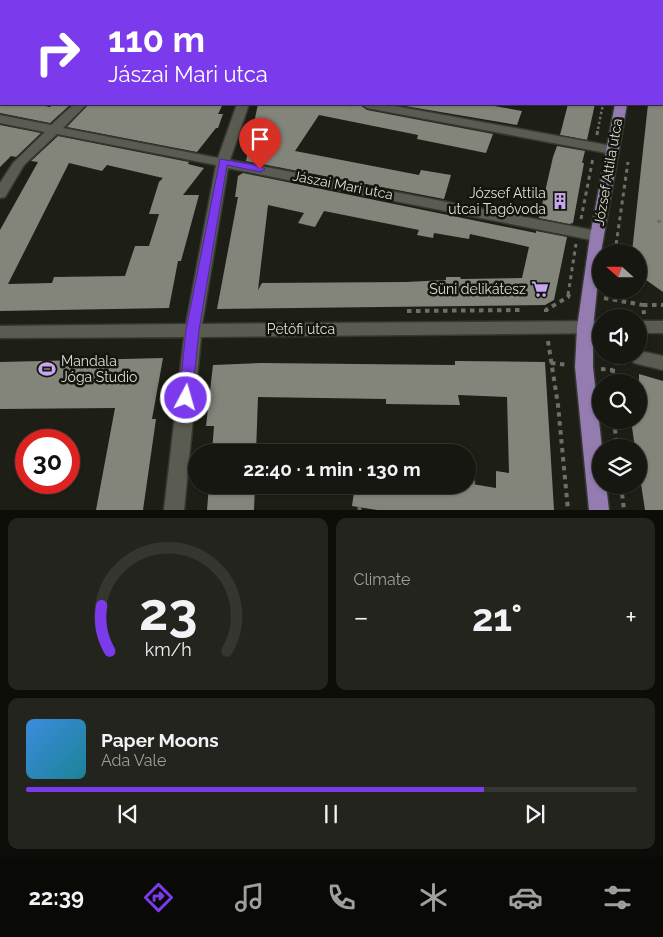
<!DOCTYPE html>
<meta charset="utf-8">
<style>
body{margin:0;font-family:Raleway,sans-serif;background:#23241e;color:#f1f3f6;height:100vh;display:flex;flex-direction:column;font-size:19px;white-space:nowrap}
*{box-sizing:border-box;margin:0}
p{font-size:16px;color:#9e9f9f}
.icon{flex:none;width:28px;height:28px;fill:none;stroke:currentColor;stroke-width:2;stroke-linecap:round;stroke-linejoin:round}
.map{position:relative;height:510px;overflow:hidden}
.panel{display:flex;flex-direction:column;gap:8px;padding:8px;background:#0c0d09;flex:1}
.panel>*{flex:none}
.top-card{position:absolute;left:0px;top:0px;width:664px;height:105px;box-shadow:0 1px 4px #0004,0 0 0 1px #353630;background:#7c3aed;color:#fff;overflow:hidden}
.needle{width:32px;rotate:291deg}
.tools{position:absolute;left:592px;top:244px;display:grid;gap:10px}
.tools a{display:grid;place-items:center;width:55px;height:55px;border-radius:50%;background:#161710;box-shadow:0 1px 4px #0004,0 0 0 1px #353630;font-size:25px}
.speed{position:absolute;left:15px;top:429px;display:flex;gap:10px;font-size:25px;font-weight:700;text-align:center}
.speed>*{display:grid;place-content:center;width:65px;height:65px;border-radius:50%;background:#161710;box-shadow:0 1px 4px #0004,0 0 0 1px #353630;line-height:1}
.speed .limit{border:8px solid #d22;background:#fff;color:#111}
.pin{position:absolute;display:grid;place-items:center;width:42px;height:42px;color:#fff;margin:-51px -21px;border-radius:50% 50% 50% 0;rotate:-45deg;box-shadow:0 0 5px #0007}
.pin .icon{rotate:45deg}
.me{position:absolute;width:55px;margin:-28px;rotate:6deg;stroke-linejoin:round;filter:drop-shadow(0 0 4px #0008)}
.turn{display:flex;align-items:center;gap:18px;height:105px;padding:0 25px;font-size:22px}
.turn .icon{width:65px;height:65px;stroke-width:2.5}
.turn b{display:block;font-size:35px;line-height:42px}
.big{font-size:38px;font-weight:700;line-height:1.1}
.panel .tile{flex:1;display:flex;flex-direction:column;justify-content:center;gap:8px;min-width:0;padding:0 18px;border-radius:10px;background:#23241e}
.panel .dial{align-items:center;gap:0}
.dial svg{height:130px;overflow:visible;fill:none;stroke:#353630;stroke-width:7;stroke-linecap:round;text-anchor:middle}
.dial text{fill:#f1f3f6;stroke:none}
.song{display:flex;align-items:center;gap:15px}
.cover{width:60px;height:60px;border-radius:8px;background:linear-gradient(135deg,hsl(210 70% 55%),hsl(190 70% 35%))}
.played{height:5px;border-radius:2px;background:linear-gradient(90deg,#7c3aed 75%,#353630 75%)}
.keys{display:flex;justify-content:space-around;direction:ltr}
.heat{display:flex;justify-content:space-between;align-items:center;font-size:28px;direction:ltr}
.panel .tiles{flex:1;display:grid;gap:8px;grid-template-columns:1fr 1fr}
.tile:last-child{grid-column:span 2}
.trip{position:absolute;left:188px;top:444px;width:288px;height:50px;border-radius:25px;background:#161710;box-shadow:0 1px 4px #0004,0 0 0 1px #353630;font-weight:700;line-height:50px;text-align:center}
.dock{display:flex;height:80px;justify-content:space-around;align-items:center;background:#090906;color:#9e9f9f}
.dock .icon{width:35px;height:35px}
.dock .active{color:#7c3aed}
.dock b{font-size:22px;color:#f1f3f6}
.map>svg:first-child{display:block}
.building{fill:#83857a;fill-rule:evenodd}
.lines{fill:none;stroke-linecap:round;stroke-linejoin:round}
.minor-casing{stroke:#363832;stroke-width:3}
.major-casing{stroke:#363832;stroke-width:3}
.path-far2{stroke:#6e7068;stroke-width:2.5;stroke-dasharray:2.5 2.5;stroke-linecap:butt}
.path-far1{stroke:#6e7068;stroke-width:3;stroke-dasharray:4 4;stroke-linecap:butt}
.path{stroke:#6e7068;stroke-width:4;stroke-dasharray:4.5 4.5;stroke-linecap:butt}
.minor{fill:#5a5c52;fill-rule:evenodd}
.major{fill:#947bb0;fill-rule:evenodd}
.route{fill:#7c3aed;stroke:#51269a}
.labels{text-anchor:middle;stroke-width:5;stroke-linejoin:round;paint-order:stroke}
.street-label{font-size:14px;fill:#ddded8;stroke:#14160d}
.poi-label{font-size:14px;fill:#ddded8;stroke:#14160d;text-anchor:end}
</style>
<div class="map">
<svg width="663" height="510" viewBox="0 0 663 510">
<rect width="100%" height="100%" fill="#1d1f16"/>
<path class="building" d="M 0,104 L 36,104 L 50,107 L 53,104 L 71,104 L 50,123 L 0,113 Z
M 89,104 L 223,104 L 218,114 L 223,114 L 218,128 L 216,128 L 197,152 L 67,127 Z
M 258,104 L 359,104 L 367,110 L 493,134 L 486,153 L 417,139 L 418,135 L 319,115 L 295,151 L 419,175 L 421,170 L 451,175 L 444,199 L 246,161 Z
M 393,104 L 483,104 L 522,111 L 517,125 Z
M 568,104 L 595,104 L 587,140 L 560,135 Z
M 648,104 L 663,104 L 663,292 L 639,275 L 639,252 L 632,252 Z
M 0,125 L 41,133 L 16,157 L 11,156 L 0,167 Z
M 58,136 L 189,162 L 188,164 L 204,168 L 183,195 L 199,195 L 181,261 L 178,261 L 169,308 L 0,311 L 0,230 L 38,162 L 31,161 ZM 69,163 L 102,171 L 107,165 L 163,178 L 159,182 L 149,214 L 159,214 L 149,246 L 135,246 L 125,276 L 54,277 L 52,283 L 8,284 Z
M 557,146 L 585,151 L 582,163 L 584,163 L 573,223 L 569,224 L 539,218 L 553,157 Z
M 243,173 L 536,233 L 536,231 L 567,237 L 554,300 L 545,305 L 217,309 L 238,197 L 235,197 L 238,176 ZM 268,205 L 304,213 L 298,223 L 315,227 L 324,211 L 419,230 L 417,235 L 433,238 L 434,233 L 469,239 L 470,234 L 529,247 L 522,278 L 461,279 L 460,277 L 446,277 L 446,280 L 406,282 L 262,283 L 258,290 Z
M 163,358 L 152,419 L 156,419 L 143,510 L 96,510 L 115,408 L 0,409 L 0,362 Z
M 455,361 L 545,362 L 554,510 L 377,510 L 352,506 L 355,485 L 466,485 L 466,483 L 496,488 L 496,471 L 509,473 L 507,397 L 458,395 L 460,405 L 386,404 L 386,399 L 258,397 L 256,452 L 212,452 L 214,426 L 206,426 L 213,365 L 260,363 L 455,365 Z
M 639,374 L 663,381 L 663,510 L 645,510 L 639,471 L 639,448 L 635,448 L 631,420 L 639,420 Z
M 209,485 L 255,485 L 254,510 L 207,510 Z"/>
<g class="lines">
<g class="minor-casing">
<path id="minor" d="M 284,0 L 300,0 L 301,1 L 285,1 Z
M 0,1 L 1,1 L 1,7 L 0,7 Z
M 0,31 L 1,31 L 1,37 L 0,37 Z
M 74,104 L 87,104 L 63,128 L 218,158 L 237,104 L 249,104 L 230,160 L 597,231 L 602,233 L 604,236 L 602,239 L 597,241 L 228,168 L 202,324 L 601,321 L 601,333 L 201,337 L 184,510 L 164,510 L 184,337 L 0,338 L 0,326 L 186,324 L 216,165 L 57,134 L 24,165 L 5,197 L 0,198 L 0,183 L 13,163 L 45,132 L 0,123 L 0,115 L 51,125 Z
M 361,104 L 384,104 L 612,146 L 618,150 L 612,154 L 367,108 Z
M 639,321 L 663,321 L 663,333 L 639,333 Z
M 640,351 L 663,356 L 663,370 L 634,363 L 631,358 L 633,355 L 639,355 Z"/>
</g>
<g class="major-casing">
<path id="major" d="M 633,0 L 643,0 L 643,1 L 633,1 Z
M 615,104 L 627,104 L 601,252 L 593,328 L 593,367 L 602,448 L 601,485 L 606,485 L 609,510 L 589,510 L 575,367 L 577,328 L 590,236 Z"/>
</g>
<path class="path-far2" d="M 136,0 L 147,0
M 345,104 L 354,106
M 598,129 L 603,104"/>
<path class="path-far1" d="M 597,135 L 598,128
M 581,219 L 593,158
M 657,221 L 663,222
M 615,252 L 628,162
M 617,290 L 619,295
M 568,295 L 576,244"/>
<path class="path" d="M 619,294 L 621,299
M 604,298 L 643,305 L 644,314
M 643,305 L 663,305
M 407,311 L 523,310
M 546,312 L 546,310 L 568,297 L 569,294
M 548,341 L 558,405 L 568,510
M 616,362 L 625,364
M 551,363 L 568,365
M 601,369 L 613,370
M 612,382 L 613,370 L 618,355
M 614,420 L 617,448
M 473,485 L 474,461
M 621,485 L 624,510
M 359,510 L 360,507"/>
<use href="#minor" class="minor"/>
<use href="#major" class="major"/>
</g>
<path class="route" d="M 220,159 L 260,166 L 265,169 L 260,172 L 227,165 L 199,330 L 192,398 L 190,402 L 186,403 L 181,402 L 179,398 L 186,330 Z"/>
<defs>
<g id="building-bare" transform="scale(1.35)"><path d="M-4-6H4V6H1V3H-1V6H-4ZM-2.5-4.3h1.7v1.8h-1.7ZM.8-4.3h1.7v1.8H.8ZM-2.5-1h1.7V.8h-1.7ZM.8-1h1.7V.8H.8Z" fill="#c6a6f0" stroke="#14160d" stroke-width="2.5" paint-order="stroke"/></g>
<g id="supermarket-bare" transform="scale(1.35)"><path d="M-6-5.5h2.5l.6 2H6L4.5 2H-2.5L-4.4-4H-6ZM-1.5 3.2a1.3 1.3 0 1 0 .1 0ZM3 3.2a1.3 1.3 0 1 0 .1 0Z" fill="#c6a6f0" stroke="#14160d" stroke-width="2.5" paint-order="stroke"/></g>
<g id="stadium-bare" transform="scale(1.35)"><path d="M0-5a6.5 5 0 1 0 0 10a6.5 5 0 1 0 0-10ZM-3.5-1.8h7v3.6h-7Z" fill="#c6a6f0" stroke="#14160d" stroke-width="2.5" paint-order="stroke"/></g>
</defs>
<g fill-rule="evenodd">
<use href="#building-bare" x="560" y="201"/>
<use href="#supermarket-bare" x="540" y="289"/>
<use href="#stadium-bare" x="47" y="369"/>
</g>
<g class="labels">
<g class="street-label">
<text transform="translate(608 172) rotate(-80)" y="5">József Attila utca</text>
<text transform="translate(343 185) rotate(11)" y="5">Jászai Mari utca</text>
<text x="301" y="334">Petőfi utca</text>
</g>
<g class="poi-label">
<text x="546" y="198">József Attila<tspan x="546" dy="16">utcai Tagóvoda</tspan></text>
<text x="526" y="294">Süni delikátesz</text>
<text x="61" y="366" text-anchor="start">Mandala<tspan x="61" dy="16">Jóga Studio</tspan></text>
</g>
</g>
</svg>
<div class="tools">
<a><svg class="needle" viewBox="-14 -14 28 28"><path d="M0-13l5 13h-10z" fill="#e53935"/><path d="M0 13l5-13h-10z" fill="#9e9f9f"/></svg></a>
<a><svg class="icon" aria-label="sound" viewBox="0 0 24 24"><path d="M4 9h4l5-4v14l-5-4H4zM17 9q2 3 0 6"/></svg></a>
<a><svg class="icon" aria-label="search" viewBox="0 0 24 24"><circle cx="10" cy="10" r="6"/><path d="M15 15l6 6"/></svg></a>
<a><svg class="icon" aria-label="layers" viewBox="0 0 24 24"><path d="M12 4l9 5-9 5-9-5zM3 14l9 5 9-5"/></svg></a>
</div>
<div class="speed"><div class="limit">30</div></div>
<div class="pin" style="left:260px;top:169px;background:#d93025"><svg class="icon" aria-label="arrive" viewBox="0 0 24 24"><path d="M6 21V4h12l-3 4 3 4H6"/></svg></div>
<svg class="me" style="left:186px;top:398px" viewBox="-20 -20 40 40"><circle r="17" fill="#7c3aed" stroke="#fff" stroke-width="3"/><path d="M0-11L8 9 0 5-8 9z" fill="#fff"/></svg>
<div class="trip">22:40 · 1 min · 130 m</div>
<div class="top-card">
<div class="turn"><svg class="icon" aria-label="right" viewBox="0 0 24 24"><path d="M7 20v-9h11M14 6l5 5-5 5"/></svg><div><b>110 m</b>Jászai Mari utca</div></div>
</div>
</div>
<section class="panel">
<div class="tiles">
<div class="tile dial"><svg viewBox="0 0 100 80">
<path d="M14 69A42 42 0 1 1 86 69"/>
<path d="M14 69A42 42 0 0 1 9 41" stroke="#7c3aed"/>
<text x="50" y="56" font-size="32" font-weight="700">23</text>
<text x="50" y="72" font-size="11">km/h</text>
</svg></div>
<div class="tile"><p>Climate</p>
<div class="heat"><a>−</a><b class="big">21°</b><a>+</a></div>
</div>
<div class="tile">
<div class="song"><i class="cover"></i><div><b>Paper Moons</b><p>Ada Vale</p></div></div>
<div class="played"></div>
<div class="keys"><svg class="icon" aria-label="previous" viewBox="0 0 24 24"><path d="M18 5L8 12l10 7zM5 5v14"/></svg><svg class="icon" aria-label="pause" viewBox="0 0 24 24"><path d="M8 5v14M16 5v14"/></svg><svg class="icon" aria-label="next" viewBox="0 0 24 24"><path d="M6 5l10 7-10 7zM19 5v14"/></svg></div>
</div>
</div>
</section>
<nav class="dock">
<b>22:39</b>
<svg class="icon active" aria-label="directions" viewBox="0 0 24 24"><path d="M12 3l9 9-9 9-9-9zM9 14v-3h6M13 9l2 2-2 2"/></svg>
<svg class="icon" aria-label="music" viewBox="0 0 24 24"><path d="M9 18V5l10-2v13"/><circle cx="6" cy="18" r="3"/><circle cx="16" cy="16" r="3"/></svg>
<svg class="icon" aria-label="phone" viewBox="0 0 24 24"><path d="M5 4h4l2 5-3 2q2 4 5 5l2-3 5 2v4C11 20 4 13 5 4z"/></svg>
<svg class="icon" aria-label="climate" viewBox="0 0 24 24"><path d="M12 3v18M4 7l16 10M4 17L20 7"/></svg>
<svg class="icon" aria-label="car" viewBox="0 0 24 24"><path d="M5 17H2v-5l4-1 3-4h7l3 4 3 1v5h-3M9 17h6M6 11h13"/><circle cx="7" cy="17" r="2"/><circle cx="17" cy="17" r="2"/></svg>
<svg class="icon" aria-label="filters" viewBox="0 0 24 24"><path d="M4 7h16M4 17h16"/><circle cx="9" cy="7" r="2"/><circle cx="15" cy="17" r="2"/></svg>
</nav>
